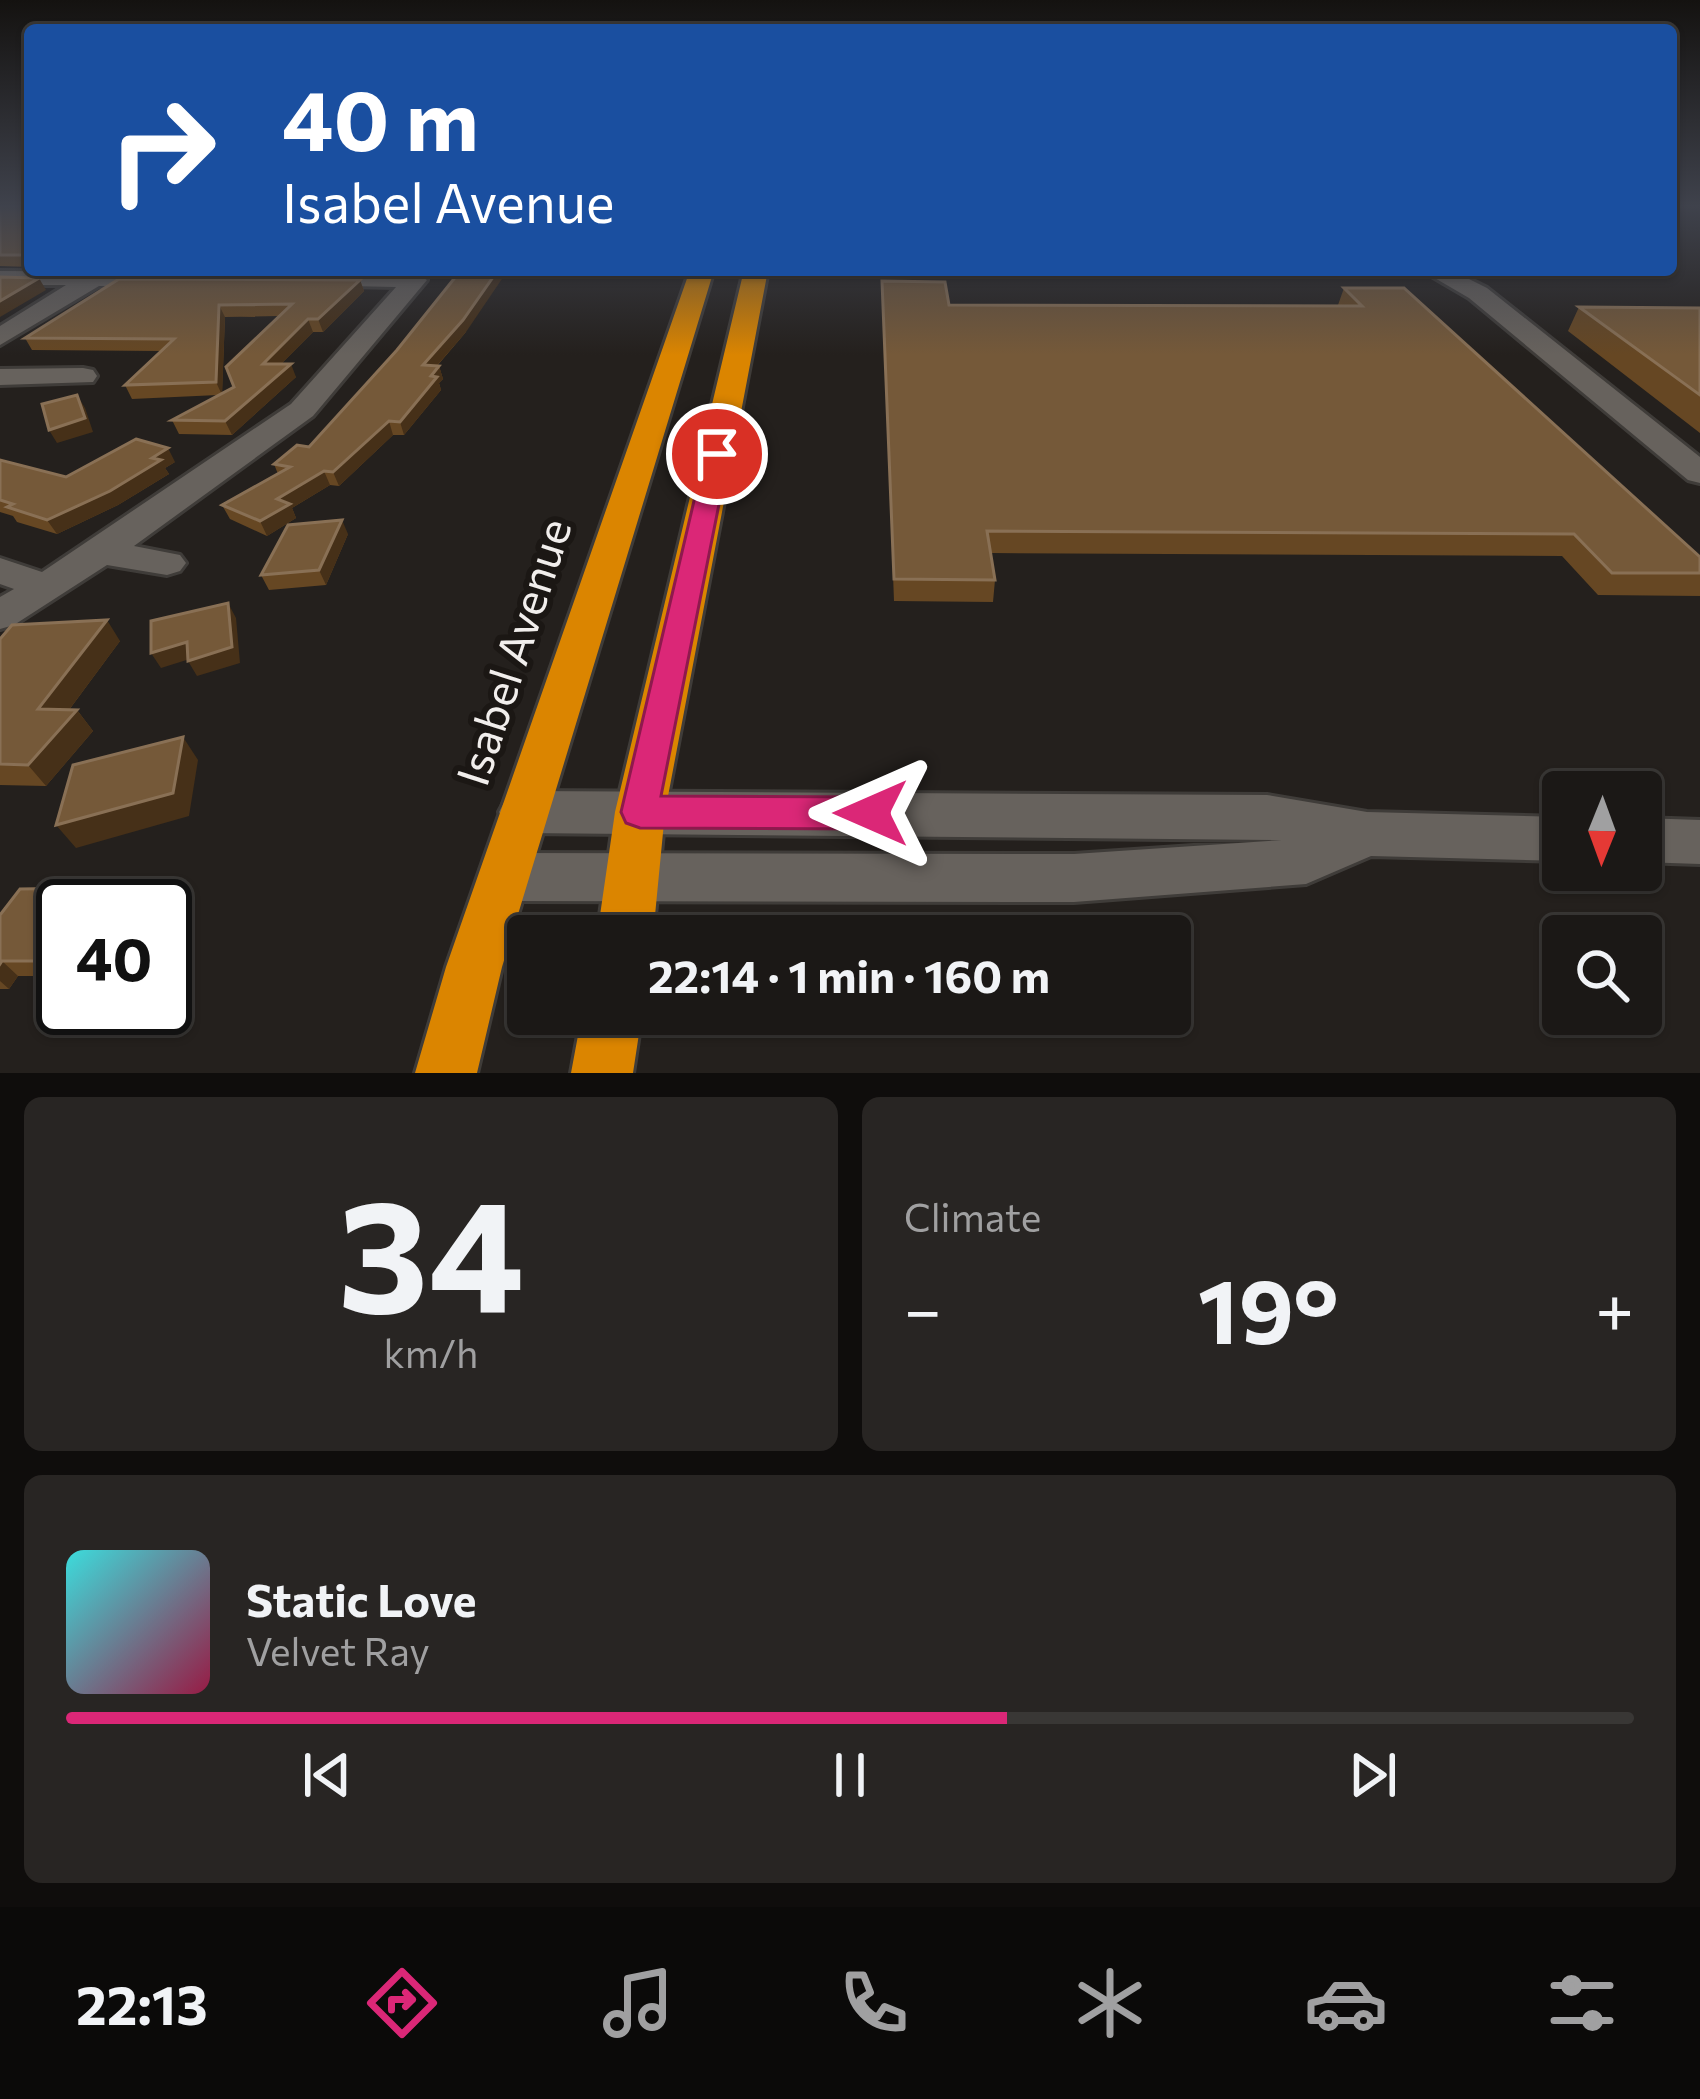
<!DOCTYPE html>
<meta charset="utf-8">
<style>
body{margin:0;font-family:Commissioner,sans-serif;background:#282523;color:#f1f3f6;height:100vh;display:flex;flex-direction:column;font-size:45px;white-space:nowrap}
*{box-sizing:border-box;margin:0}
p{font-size:39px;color:#a0a0a1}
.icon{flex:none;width:66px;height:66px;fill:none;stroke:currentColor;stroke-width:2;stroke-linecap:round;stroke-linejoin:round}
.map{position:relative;height:1073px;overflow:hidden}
.panel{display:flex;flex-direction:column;gap:24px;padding:24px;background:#0f0d0c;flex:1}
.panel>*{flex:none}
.hud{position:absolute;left:24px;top:24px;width:1653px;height:252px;border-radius:12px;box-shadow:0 3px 9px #0004,0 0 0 3px #393735;background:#1a4fa0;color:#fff;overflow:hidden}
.needle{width:78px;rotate:181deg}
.controls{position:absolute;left:1542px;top:771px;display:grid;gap:24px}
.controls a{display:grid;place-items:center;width:120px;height:120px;border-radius:12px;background:#1b1816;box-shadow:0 3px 9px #0004,0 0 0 3px #393735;font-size:60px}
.speed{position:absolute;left:36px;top:879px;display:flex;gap:24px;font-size:60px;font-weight:700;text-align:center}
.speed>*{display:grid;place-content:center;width:156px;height:156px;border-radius:50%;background:#1b1816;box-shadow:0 3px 9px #0004,0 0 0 3px #393735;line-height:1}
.speed .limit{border:6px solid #111;border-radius:18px;background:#fff;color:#111}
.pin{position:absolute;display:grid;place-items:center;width:102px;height:102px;color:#fff;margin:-51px;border:6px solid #fff;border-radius:50%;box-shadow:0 3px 12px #0007}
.me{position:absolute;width:132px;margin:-66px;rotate:270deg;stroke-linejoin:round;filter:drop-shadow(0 0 9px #0008)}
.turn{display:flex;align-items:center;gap:42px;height:252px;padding:0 60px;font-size:54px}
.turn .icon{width:156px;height:156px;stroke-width:2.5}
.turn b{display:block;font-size:84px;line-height:102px}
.big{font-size:90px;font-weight:700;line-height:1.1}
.panel .widget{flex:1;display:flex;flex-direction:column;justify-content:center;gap:18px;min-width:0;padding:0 42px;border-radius:18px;background:#282523}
.panel .dial{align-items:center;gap:0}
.dial b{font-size:156px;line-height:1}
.song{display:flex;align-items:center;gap:36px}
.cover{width:144px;height:144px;border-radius:18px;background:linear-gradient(135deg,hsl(180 70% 55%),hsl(340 70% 35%))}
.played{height:12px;border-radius:6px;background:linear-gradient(90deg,#db2777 60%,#393735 60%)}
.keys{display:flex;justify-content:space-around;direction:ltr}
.heat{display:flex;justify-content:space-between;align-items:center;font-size:66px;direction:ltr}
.panel .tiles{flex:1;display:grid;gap:24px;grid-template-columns:1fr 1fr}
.widget:last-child{grid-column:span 2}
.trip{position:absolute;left:507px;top:915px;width:684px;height:120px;border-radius:12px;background:#1b1816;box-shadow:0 3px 9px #0004,0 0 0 3px #393735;font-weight:700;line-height:120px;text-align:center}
.tab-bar{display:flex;height:192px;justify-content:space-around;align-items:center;background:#0b0a09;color:#a0a0a1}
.tab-bar .icon{width:84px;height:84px}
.tab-bar .selected{color:#db2777}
.tab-bar b{font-size:54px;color:#f1f3f6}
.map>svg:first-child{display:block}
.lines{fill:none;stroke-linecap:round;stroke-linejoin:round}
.minor-casing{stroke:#3f3c39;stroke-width:6}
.highway-casing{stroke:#3f3c39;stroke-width:6}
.minor{fill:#67625d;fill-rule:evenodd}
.highway{fill:#db8500;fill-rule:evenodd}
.wall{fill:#664723;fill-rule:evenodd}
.shaded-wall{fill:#463018}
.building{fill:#755939;stroke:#897055;stroke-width:3}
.route{fill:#db2777;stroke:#8e194d;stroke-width:3}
.labels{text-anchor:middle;stroke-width:12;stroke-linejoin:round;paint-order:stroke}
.street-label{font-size:45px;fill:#f1eeec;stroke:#1b1714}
</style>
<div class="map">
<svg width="1700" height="1073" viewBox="0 0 1700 1073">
<rect width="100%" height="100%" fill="#24201d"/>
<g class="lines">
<g class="minor-casing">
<path id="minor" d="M 1421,270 L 1451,270 L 1487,288 L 1700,457 L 1700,483 L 1688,480 L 1469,298 Z
M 0,271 L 165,272 L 177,279 L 165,286 L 99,286 L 0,345 L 0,326 L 66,285 L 0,285 Z
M 310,273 L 415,273 L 427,280 L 313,416 L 134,546 L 180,555 L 186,563 L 180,571 L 167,575 L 107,565 L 14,625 L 0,629 L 0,597 L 14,589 L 0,584 L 0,558 L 42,572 L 291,404 L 396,287 L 302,285 L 302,275 Z
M 83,368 L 93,370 L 97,376 L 93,382 L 0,385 L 0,369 Z
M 524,791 L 1267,795 L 1367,812 L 1563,817 L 1563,861 L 1371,856 L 1306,884 L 1074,902 L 506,901 L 487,894 L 480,877 L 487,860 L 506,853 L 1074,854 L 1282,840 L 524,833 L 507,827 L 499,812 L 507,797 Z
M 1641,818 L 1700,820 L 1700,864 L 1641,862 Z"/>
</g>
<g class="highway-casing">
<path id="highway" d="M 690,270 L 714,270 L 502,967 L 477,1073 L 415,1073 L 446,967 Z
M 744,270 L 768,270 L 665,812 L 653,936 L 597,936 L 615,812 Z
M 582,1014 L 642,1014 L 633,1073 L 571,1073 Z"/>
</g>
<use href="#minor" class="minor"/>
<use href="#highway" class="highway"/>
</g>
<path class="wall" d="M 0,205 L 30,205 L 30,267 L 0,266 Z
M 360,280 L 364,291 L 323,332 L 313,332 L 281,364 L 296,377 L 232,435 L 179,434 L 172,420 L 218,395 L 132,399 L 125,385 L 161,351 L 32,350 L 25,338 ZM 279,316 L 234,387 L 222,393 L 225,317 Z
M 882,281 L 949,305 L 1338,305 L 1344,288 L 1700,557 L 1700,596 L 1598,595 L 1562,556 L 991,553 L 995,580 L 993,602 L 894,601 Z
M 1579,307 L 1700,308 L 1700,433 L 1568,331 Z
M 466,332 L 437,366 L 439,366 L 443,379 L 439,383 L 441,390 L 404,435 L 393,435 L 339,486 L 330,485 L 292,508 L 296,518 L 267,536 L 230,519 L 222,505 L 278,474 L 274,464 L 309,447 L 397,350 Z
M 0,460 L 66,477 L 175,462 L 165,468 L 169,474 L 118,505 L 57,534 L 17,522 L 13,516 L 0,512 Z
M 348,534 L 326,585 L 269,590 L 261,575 Z
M 0,639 L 120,641 L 69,710 L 77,710 L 93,731 L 46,786 L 0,785 Z
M 86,888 L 100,904 L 98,906 L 63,906 L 63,959 L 52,976 L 18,976 L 9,989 L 0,989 L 0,915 Z"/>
<path class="shaded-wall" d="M 498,270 L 508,270 L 466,332 L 426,378 L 423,365 Z
M 39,278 L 46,290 L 0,317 L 0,301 Z
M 360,280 L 364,291 L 323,332 L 318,319 Z
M 219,305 L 225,317 L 222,395 L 216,382 Z
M 308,319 L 313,332 L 268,377 L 263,364 Z
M 291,364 L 296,377 L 232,435 L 225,421 Z
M 439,366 L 443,379 L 439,383 L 441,390 L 404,435 L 400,422 Z
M 77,395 L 85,408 L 93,432 L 57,443 L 49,430 Z
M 389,421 L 393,435 L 339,486 L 333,472 Z
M 168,448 L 175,462 L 165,468 L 169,474 L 118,505 L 57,534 L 47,520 Z
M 324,471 L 330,485 L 292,508 L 296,518 L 267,536 L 260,521 L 277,499 Z
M 342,520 L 348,534 L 326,585 L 319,570 Z
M 228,603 L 236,618 L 240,663 L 197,676 L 188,661 Z
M 107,620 L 120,641 L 54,730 L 38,709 Z
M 187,642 L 196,657 L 161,668 L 151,653 Z
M 77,710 L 93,731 L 46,786 L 28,765 Z
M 183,737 L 198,760 L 189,816 L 76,848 L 56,825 Z
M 86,888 L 100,904 L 98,906 L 74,906 Z
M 63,922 L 63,959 L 52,976 L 36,961 Z
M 2,961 L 18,976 L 9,989 L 0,981 L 0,964 Z"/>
<path class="building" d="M 0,205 L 30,205 L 30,255 L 0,255 Z
M 461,270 L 498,270 L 463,320 L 423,365 L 439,366 L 431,376 L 437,377 L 400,422 L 389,421 L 333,472 L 324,471 L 277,499 L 290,504 L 260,521 L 222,505 L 290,467 L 274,464 L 297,445 L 309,447 L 397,350 Z
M 0,277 L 39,278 L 0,301 Z
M 119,279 L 360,280 L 318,319 L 308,319 L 263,364 L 291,364 L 225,421 L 172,420 L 234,387 L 226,367 L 292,304 L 219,305 L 216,382 L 125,385 L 174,339 L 25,338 Z
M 882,281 L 945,282 L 949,305 L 1362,306 L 1344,288 L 1404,288 L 1700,557 L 1700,573 L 1612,573 L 1574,534 L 987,531 L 995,580 L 894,579 Z
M 1579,307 L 1700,308 L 1700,395 Z
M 77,395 L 85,418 L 49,430 L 42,404 Z
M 136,439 L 168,448 L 152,458 L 161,460 L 110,491 L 47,520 L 7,507 L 13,504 L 0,500 L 0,460 L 66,477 Z
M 342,520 L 319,570 L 261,575 L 288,525 Z
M 228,603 L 232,647 L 188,661 L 187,642 L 151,653 L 151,621 Z
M 107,620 L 38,709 L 77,710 L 28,765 L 0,764 L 0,639 L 12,625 Z
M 183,737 L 173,793 L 56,825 L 73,765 Z
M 86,888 L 74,906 L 63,906 L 63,922 L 36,961 L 2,961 L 0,964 L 0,915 L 20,889 Z"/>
<linearGradient id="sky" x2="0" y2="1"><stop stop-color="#141210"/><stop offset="0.58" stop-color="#3f424c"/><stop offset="1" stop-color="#3f424c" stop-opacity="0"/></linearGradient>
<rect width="1700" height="355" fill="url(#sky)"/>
<path class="route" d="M 717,447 L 729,454 L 661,796 L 871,797 L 884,802 L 889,813 L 884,824 L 871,829 L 640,828 L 626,823 L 621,812 L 705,454 Z"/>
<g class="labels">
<g class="street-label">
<text transform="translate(514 652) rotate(-72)" y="16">Isabel Avenue</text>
</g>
</g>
</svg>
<div class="controls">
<a><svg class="needle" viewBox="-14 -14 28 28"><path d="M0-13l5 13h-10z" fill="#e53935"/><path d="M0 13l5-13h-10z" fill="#a0a0a1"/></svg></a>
<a><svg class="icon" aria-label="search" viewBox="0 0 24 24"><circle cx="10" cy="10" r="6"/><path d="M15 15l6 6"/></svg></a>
</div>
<div class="speed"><div class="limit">40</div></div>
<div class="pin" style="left:717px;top:454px;background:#d93025"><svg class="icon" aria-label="arrive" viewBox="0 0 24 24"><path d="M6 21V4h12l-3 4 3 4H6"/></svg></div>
<svg class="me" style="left:871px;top:813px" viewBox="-20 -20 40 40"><path d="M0-17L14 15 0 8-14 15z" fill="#db2777" stroke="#fff" stroke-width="4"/></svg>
<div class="trip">22:14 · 1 min · 160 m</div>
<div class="hud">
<div class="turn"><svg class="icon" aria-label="right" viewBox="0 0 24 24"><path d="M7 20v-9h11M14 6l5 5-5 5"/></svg><div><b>40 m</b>Isabel Avenue</div></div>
</div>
</div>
<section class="panel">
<div class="tiles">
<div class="widget dial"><b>34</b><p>km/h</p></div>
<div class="widget"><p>Climate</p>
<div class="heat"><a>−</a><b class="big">19°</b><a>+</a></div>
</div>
<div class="widget">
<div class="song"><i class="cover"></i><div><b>Static Love</b><p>Velvet Ray</p></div></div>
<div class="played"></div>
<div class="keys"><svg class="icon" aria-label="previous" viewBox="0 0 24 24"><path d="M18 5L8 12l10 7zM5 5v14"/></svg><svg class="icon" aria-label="pause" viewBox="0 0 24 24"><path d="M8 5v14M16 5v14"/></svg><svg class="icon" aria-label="next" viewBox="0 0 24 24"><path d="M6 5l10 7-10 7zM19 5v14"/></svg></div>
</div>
</div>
</section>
<nav class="tab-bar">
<b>22:13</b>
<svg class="icon selected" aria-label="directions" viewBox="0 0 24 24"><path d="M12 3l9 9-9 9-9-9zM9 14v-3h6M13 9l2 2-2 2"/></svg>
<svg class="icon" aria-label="music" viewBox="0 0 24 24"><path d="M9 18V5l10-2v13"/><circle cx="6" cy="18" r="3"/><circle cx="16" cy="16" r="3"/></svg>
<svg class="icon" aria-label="phone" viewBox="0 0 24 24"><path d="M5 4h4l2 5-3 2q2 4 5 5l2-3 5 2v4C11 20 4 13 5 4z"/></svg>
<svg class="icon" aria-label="climate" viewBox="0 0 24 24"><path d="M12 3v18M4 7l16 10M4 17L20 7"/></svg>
<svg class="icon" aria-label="car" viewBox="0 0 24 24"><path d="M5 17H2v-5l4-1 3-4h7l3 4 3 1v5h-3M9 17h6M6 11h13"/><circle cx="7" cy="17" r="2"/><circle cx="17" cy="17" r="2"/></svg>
<svg class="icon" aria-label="filters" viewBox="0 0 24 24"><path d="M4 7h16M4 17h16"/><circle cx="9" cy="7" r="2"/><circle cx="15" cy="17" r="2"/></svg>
</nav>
